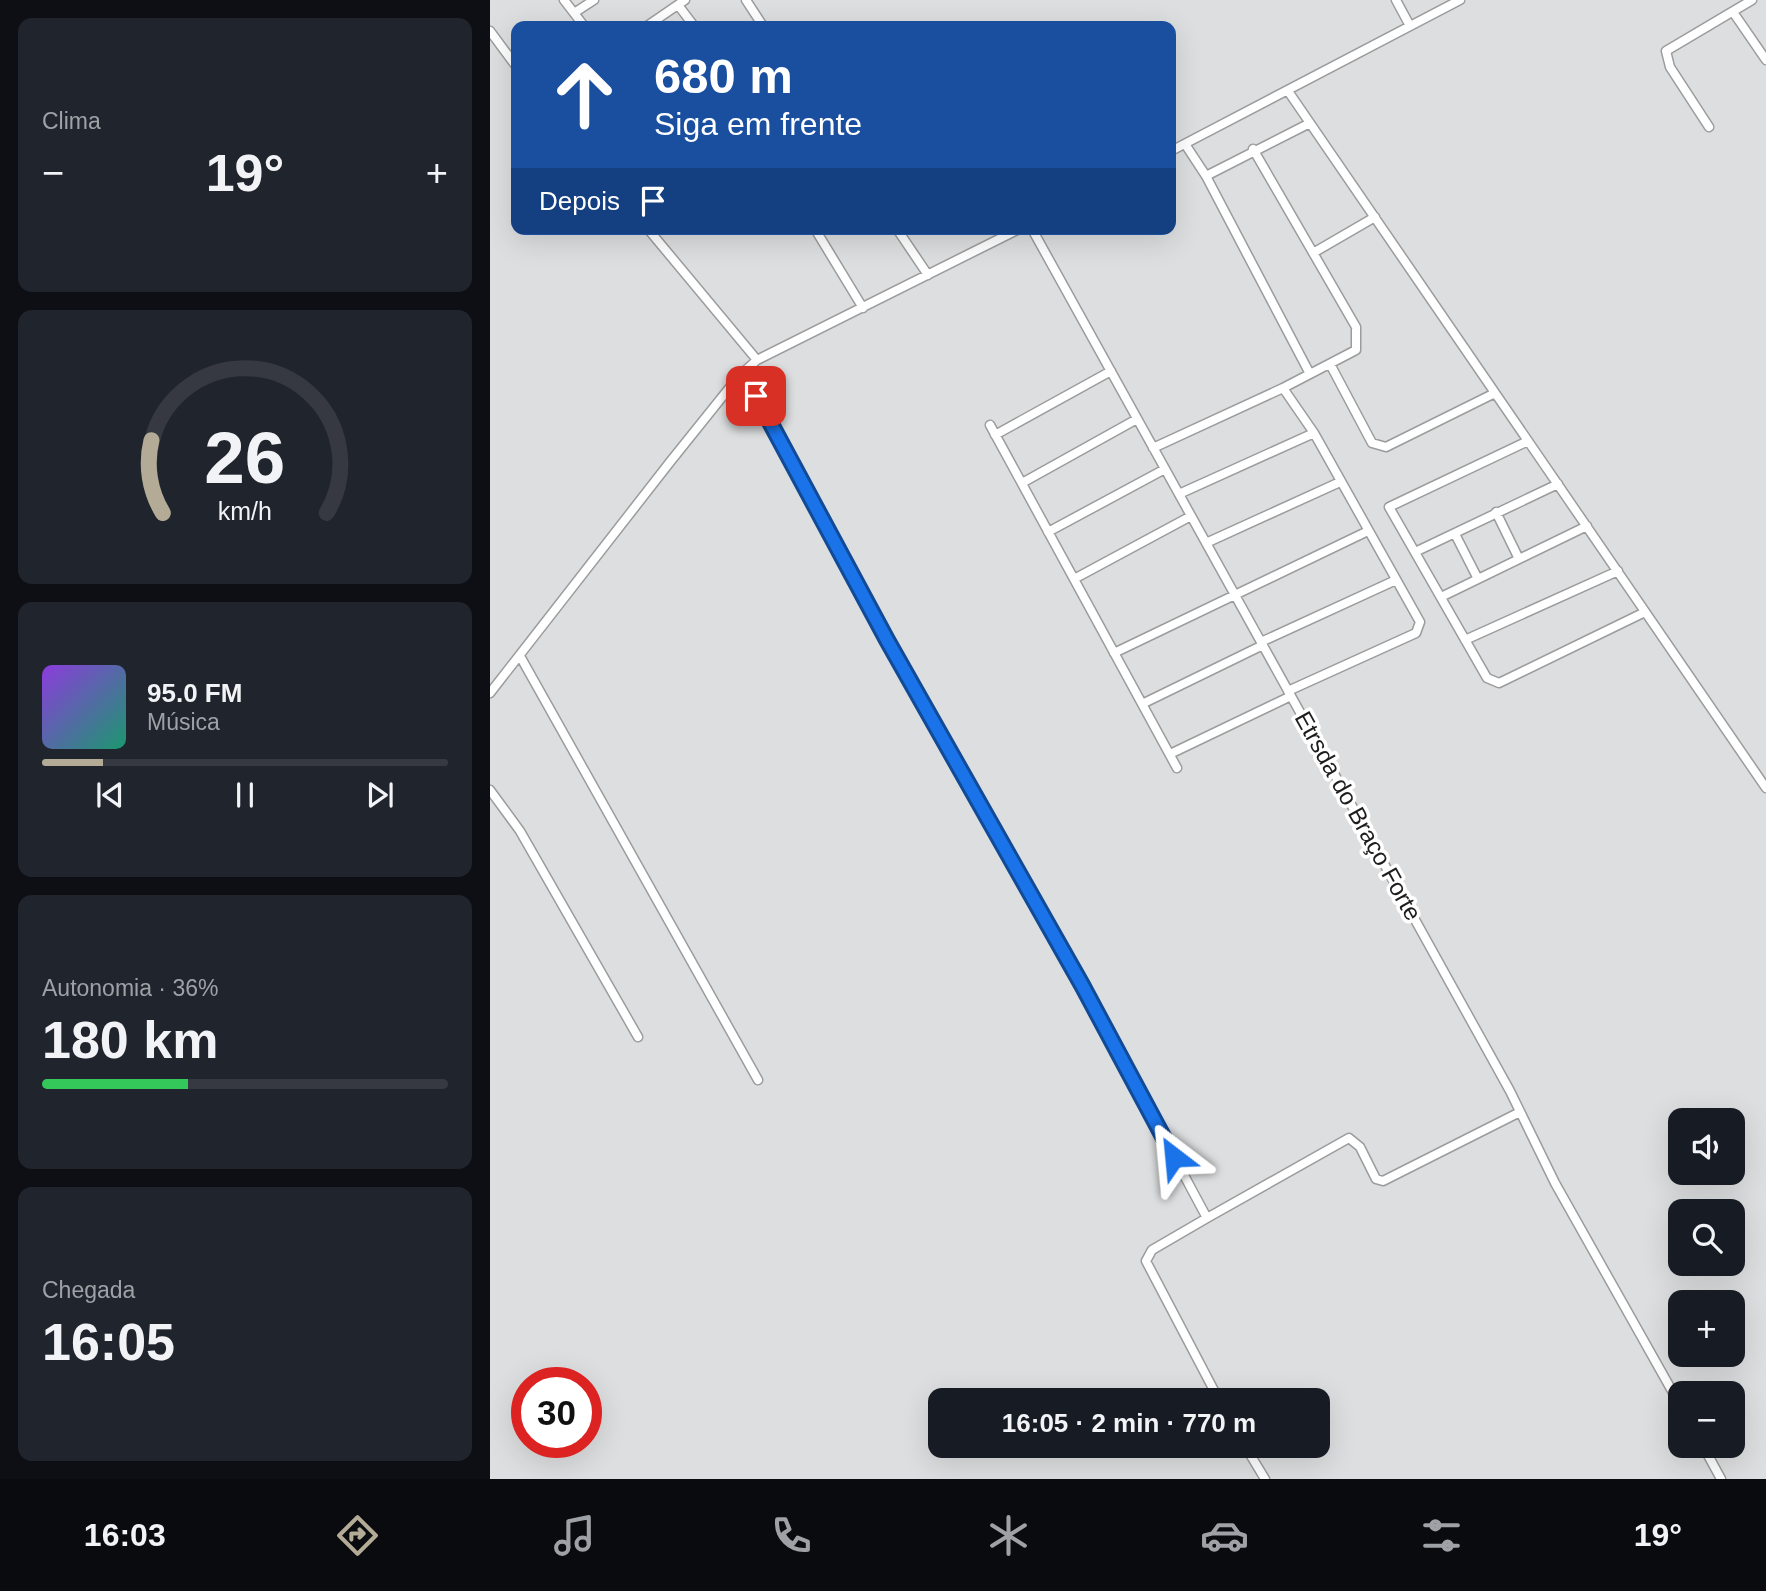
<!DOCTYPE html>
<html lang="pt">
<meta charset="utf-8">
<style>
body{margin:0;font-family:Arial,sans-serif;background:#20242c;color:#f1f3f6;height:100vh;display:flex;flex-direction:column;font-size:26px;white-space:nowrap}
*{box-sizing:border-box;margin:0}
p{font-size:23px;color:#9ea1a6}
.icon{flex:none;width:38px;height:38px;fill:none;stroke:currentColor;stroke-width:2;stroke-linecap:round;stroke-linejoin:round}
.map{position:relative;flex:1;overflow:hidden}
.sheet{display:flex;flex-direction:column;gap:18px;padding:18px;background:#0d0f14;width:490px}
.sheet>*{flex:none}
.top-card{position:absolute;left:21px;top:21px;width:665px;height:214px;border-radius:14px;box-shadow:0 7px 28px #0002;background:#1a4fa0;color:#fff;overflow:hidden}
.buttons{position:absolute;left:1178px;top:1108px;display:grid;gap:14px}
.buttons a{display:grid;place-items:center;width:77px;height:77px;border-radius:14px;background:#171b24;box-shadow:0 7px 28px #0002;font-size:35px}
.speed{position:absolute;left:21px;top:1367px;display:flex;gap:14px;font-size:35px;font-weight:700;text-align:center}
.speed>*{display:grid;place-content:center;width:91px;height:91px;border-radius:50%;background:#171b24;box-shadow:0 7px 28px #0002;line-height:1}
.speed .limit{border:10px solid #d22;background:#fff;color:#111}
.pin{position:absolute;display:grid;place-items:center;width:60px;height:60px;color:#fff;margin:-30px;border-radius:14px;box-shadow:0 4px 10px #0006}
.me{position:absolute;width:77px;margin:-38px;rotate:331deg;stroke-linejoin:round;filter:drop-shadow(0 0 5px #0008)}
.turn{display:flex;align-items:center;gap:24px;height:147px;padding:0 28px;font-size:32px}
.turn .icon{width:91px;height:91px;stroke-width:2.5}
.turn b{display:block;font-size:49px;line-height:60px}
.then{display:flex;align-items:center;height:66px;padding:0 28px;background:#0003;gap:14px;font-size:26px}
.big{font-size:52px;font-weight:700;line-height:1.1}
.sheet .widget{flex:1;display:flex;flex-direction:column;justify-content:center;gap:10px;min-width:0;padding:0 24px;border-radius:14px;background:#20242c}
.sheet .dial{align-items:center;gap:0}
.dial svg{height:182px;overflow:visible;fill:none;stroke:#363941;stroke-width:7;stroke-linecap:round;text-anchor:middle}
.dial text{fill:#f1f3f6;stroke:none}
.song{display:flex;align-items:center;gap:21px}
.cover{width:84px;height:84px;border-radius:10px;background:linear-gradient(135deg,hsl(270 70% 55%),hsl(160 70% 35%))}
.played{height:7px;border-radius:4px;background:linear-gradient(90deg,#b3ab96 15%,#363941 15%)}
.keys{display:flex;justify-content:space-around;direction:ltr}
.heat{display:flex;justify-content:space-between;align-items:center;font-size:38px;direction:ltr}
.charge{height:10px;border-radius:5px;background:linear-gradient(90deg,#34c759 36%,#363941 0)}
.trip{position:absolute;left:438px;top:1388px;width:402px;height:70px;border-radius:14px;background:#171b24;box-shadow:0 7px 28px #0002;font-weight:700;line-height:70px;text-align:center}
.dock{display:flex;height:112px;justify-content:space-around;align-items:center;background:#090b0e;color:#9ea1a6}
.dock .icon{width:49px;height:49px}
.dock .current{color:#b3ab96}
.dock b{font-size:32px;color:#f1f3f6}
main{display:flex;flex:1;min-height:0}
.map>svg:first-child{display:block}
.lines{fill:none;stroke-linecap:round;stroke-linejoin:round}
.street-casing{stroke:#9b9c9d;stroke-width:11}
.street{stroke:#fff;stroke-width:8}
.route-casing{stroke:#114b97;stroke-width:18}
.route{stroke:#1a73e8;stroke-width:12}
.labels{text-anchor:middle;stroke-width:7;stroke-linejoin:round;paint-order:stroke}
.street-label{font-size:24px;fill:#1d1d1e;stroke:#fff}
</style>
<main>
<section class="sheet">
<div class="widget"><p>Clima</p>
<div class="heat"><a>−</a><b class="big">19°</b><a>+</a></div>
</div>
<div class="widget dial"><svg viewBox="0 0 100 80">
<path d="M14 69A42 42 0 1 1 86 69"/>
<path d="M14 69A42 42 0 0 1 9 37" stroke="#b3ab96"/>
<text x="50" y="56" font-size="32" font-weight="700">26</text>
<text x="50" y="72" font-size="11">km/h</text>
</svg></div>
<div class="widget">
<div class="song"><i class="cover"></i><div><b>95.0 FM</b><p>Música</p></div></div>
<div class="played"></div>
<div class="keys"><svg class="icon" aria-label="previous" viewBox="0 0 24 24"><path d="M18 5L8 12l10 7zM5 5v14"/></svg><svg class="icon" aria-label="pause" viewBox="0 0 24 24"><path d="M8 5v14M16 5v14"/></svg><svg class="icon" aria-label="next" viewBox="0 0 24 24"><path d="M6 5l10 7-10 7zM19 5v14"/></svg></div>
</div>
<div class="widget"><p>Autonomia · 36%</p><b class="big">180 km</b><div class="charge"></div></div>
<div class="widget"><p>Chegada</p><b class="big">16:05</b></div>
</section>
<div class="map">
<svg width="1276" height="1479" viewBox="0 0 1276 1479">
<rect width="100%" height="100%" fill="#dddedf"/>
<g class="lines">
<g class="street-casing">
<path id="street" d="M 74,0 L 94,26
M 256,0 L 273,26
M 906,0 L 920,26
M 188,5 L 204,26
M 1243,12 L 1276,60
M 84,13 L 104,0
M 157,26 L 195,0
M 0,31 L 26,66
M 798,91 L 1276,788
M 1219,127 L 1180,67 L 1176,51 L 1262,0
M 695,144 L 716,176 L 820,374
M 763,149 L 866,327 L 866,350 L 793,388
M 681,151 L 970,0
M 716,176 L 820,123
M 158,229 L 267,360
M 325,229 L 373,308
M 407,229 L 438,275
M 542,229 L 1020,1091 L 1065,1183 L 1190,1405
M 823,253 L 885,217
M 840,364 L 882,443 L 896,447 L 1005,393
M 254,372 L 388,623 L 592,985 L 717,1218 L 662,1250 L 656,1261 L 729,1400
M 500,425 L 687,768
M 505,435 L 621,371
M 1038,441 L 899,507 L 997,678 L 1009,683 L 1155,612
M 663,448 L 793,388 L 824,433 L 930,622 L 926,633 L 798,691
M 532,483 L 647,419
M 689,494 L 824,433
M 1006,512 L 1029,559
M 558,532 L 675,469
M 965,534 L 988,579
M 716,543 L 850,482
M 925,552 L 1068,484
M 584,579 L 701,516
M 951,597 L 1097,526
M 975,640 L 1128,571
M 771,642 L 906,580
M 624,653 L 878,531
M 30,656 L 268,1080
M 0,693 L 180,462 L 249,376 L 267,360 L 529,229
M 652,704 L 773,645
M 680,754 L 801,696
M 0,790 L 30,831 L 148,1037
M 717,1218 L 859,1138 L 870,1147 L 886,1179 L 893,1181 L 1030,1112
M 755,1446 L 775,1479
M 1213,1446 L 1231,1479"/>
</g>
<use href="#street" class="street"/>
</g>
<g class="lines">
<g class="route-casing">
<path id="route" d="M 266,396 L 397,640 L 592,985 L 684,1157"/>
</g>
<use href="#route" class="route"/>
</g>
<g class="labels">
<g class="street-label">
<text transform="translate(868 816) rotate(61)" y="8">Etrsda do Braço Forte</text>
</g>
</g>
</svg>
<div class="buttons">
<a><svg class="icon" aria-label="sound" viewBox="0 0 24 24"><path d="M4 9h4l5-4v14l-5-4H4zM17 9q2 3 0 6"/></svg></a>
<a><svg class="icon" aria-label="search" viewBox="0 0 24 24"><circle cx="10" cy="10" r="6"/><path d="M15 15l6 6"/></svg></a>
<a>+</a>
<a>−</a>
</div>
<div class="speed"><div class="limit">30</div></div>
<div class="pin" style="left:266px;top:396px;background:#d93025"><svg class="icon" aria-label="arrive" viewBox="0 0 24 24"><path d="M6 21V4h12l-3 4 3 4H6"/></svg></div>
<svg class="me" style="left:684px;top:1157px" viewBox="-20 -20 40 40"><path d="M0-17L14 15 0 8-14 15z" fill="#1a73e8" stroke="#fff" stroke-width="4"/></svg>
<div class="trip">16:05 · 2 min · 770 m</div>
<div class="top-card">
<div class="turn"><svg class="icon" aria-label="ahead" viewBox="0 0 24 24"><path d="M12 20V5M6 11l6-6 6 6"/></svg><div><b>680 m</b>Siga em frente</div></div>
<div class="then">Depois<svg class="icon" aria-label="arrive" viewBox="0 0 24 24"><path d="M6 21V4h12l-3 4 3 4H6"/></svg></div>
</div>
</div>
</main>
<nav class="dock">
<b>16:03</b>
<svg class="icon current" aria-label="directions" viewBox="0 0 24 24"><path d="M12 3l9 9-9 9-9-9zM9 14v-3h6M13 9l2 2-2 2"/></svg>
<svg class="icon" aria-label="music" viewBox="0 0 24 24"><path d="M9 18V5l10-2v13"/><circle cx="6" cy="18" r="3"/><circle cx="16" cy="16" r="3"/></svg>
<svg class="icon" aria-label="phone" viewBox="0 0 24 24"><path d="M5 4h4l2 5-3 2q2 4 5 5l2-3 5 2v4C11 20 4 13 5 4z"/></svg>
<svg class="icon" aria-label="climate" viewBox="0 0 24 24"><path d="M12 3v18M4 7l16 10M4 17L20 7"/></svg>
<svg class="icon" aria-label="car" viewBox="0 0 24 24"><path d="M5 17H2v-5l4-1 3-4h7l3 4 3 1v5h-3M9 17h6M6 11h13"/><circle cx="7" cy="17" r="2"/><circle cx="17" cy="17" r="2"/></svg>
<svg class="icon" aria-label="filters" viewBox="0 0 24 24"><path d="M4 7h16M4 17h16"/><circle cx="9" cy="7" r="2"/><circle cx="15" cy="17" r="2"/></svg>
<b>19°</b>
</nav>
